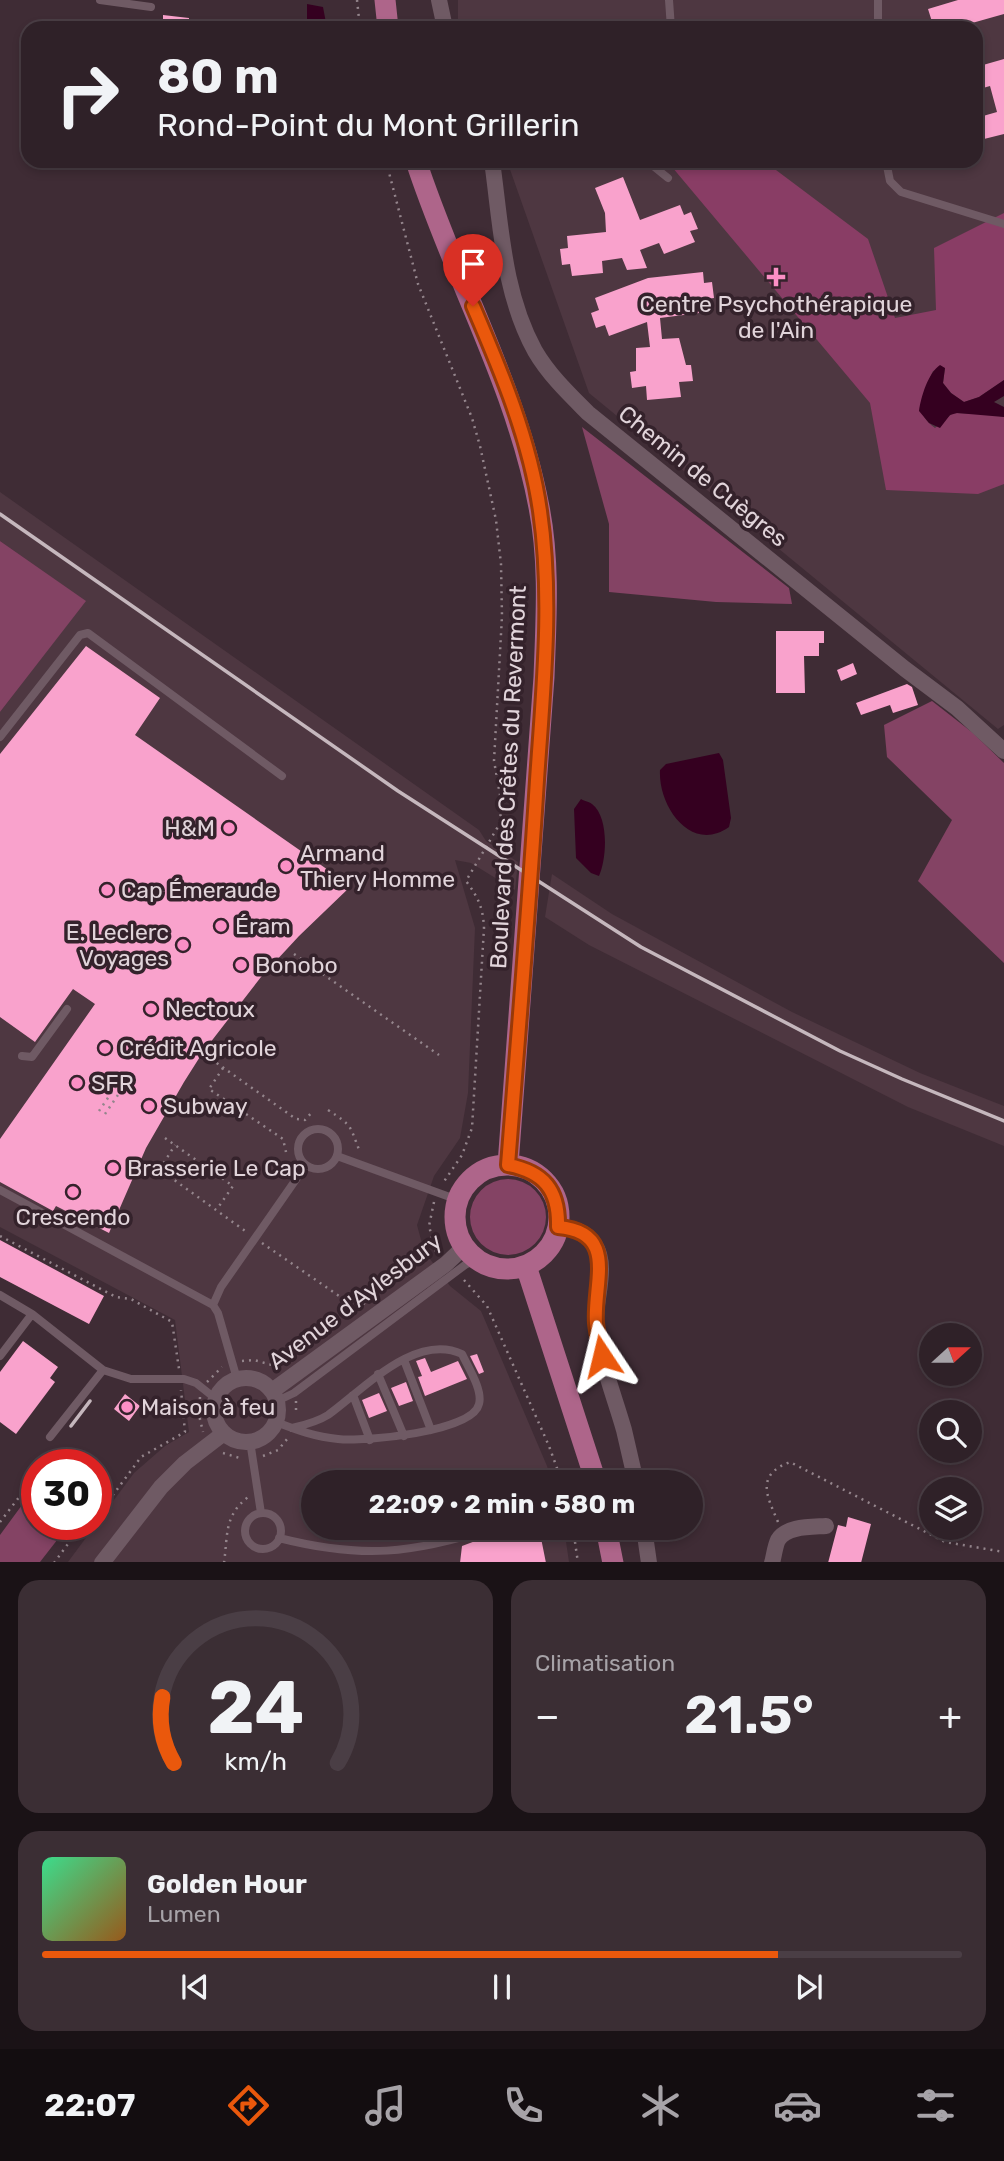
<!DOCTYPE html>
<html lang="fr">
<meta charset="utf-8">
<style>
body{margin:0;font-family:Rubik,sans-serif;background:#3b2e34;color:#f1f3f6;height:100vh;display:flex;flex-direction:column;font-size:26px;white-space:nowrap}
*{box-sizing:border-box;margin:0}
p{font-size:23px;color:#a7a3a8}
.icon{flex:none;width:38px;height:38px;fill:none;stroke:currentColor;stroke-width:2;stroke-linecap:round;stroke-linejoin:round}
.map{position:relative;height:1562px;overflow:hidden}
.drawer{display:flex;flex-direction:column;gap:18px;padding:18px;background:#1a1216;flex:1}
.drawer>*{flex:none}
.guide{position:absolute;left:21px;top:21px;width:962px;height:147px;border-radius:21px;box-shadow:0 4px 10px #0003,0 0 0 2px #4a3e45;background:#2f2128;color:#f1f3f6;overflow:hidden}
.needle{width:46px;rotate:69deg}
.fabs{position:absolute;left:919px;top:1323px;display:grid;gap:14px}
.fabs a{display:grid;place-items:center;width:63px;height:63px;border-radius:50%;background:#2f2128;box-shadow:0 4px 10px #0003,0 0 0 2px #4a3e45;font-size:35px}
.speed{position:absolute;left:21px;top:1449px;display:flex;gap:14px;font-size:35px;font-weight:700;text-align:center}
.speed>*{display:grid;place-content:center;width:91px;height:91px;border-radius:50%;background:#2f2128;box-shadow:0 4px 10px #0003,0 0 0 2px #4a3e45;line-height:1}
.speed .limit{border:10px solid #d22;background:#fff;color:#111}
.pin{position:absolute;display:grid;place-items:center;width:60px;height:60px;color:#fff;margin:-72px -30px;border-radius:50% 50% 50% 0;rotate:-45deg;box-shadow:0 0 7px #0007}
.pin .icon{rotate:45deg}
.me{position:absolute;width:77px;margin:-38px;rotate:350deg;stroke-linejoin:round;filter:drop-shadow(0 0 5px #0008)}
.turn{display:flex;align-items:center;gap:24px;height:147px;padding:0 21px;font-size:32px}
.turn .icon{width:91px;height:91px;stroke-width:2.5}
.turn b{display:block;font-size:49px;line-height:60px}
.big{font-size:52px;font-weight:700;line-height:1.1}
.drawer .widget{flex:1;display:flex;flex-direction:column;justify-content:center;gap:10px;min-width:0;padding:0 24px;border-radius:21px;background:#3b2e34}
.drawer .dial{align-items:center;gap:0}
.dial svg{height:182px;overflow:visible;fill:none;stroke:#4a3e45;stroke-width:7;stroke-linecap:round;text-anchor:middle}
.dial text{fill:#f1f3f6;stroke:none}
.song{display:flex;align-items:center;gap:21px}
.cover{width:84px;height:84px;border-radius:10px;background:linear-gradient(135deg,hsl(150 70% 55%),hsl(30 70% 35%))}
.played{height:7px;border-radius:4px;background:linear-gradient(90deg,#ea580c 80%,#4a3e45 80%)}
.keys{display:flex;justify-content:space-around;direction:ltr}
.heat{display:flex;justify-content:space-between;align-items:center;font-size:38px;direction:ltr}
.drawer .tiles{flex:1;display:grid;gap:18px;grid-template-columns:1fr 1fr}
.widget:last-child{grid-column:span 2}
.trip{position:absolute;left:301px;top:1470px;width:402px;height:70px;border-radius:35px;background:#2f2128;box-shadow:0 4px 10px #0003,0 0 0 2px #4a3e45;font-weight:700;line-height:70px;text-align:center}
.tab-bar{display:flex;height:112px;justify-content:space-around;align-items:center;background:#130d10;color:#a7a3a8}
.tab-bar .icon{width:49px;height:49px}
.tab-bar .selected{color:#ea580c}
.tab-bar b{font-size:32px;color:#f1f3f6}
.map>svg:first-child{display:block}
.built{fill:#4e3741}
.green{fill:#844364}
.forest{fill:#893d65}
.water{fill:#350020}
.building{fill:#f9a2cc}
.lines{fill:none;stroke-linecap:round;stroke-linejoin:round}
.path{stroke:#94858c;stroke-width:2.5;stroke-dasharray:2 5;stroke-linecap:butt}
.lane{stroke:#6f5a64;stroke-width:8}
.street{stroke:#6f5a64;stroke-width:16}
.primary{stroke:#ae658a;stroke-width:21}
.rail{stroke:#c5b7bd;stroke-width:3.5}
.route-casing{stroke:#983908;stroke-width:18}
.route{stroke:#ea580c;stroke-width:12}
.poi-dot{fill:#fb8fc5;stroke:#34222b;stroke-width:2.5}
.labels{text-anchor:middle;stroke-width:7;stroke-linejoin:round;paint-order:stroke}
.poi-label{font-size:23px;fill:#e1d4da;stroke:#34222b;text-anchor:start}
.street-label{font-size:23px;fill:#e1d4da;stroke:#34222b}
</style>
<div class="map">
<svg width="1004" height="1563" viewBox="0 0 1004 1563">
<rect width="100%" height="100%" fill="#3f2c35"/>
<path class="built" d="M 458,0 L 1004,0 L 1004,725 L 998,729 L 589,393 L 507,161 L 976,161 L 976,28 L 458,28 Z
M 0,492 L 479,830 L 486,841 L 518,862 L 515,890 L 471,863 L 455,860 L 475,928 L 468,1093 L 460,1138 L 434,1176 L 417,1225 L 424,1251 L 450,1286 L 481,1311 L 547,1466 L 552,1482 L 313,1482 L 313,1528 L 564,1528 L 569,1562 L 68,1562 L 134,1473 L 165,1446 L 189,1432 L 175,1320 L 0,1227 L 0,712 L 85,601 L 0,541 Z
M 552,874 L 612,914 L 792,1012 L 920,1073 L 1004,1106 L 1004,1146 L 908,1107 L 589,945 L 545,917 Z"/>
<path class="green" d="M 582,427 L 789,588 L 792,604 L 716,602 L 609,592 L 609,524 Z
M 0,541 L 86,601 L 0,712 Z
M 932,701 L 973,733 L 1004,763 L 1004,963 L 918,881 L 952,820 L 887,757 L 884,725 Z
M470 1217a38 38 0 1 1 76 0a38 38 0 1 1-76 0Z
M 22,1505 L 37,1516 L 37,1524 L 47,1524 L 61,1535 L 40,1562 L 0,1562 L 0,1535 Z"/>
<path class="forest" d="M 667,161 L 764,161 L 868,239 L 895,318 L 936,310 L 934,248 L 1004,213 L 1004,380 L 979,397 L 964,402 L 951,393 L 943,383 L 945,368 L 933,371 C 924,393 911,411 935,428 L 953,413 L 989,414 L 1004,417 L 1004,484 L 978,494 L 886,490 L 870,403 Z"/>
<path class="water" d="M 307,4 L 323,7 L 327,28 L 307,28 Z
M 940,365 L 945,368 L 943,383 L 951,393 L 964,402 L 979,397 L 1004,380 L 1004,396 L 994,402 L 1004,407 L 1004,417 L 957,413 L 950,415 L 940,428 L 929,423 L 919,411 C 921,397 928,373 940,365 Z
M 719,753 L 723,760 L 731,818 L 729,827 C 691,854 658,806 660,770 L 666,764 Z
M 581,799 C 584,801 588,801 592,804 C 609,817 607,858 599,876 L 591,873 L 576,858 L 574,809 Z"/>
<path class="building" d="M 958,0 L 1004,0 L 1004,14 L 965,25 L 964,21 L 934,28 L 928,9 Z
M 163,15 L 189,18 L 189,28 L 163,28 Z
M 1004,59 L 1004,134 L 976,141 L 976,118 L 997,112 L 990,86 L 976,90 L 976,67 Z
M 623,177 L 640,220 L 680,205 L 684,215 L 691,212 L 698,229 L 690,231 L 695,242 L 664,254 L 659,243 L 640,250 L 647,268 L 627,270 L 622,258 L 602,261 L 603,273 L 572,276 L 570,264 L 562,265 L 560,249 L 568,248 L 567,236 L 606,232 L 605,213 L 595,188 Z
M 703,272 L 704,283 L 712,282 L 714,298 L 706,299 L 707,312 L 660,318 L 662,339 L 679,338 L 686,365 L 691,365 L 693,381 L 679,382 L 681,397 L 647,400 L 646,386 L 632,388 L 630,372 L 636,371 L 636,348 L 650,347 L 647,322 L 609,336 L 605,325 L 596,328 L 591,313 L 599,310 L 595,298 L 648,278 Z
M 776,631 L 824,631 L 824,643 L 819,643 L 819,656 L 804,656 L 805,693 L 776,693 Z
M 86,646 L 160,698 L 135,735 L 351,886 L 299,936 L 261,977 L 203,1052 L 184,1082 L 146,1148 L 109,1233 L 56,1206 L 53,1211 L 0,1182 L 0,1139 L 95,1004 L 73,989 L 35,1042 L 0,1017 L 0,754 Z
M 853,663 L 857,674 L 841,681 L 837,670 Z
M 907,684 L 912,687 L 918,705 L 893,713 L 890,705 L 861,715 L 856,703 Z
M 0,1240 L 104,1296 L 89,1324 L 0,1277 Z
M 23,1341 L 58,1367 L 50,1378 L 55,1382 L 16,1434 L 0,1422 L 0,1372 Z
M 477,1354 L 484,1372 L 479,1374 L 470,1356 Z
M 425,1358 L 431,1372 L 458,1361 L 467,1379 L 425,1396 L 418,1377 L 422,1376 L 416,1361 Z
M 406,1382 L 413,1401 L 399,1406 L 391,1388 Z
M 379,1393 L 387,1411 L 369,1418 L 362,1400 Z
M 125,1394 L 140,1406 L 129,1421 L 114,1409 Z
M 848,1517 L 871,1524 L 861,1563 L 828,1563 L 838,1525 L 846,1527 Z
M 510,1528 L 539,1528 L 546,1563 L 460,1563 L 462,1546 Z"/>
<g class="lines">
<path class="path" d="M 357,0 L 360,28
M 386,161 L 418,284 L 472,418 L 480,446 L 496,520 L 501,564 L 502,616 L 494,761 L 502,806 L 499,825 L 466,881 C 478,897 483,907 484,928 L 472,1128 L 462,1155 L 443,1183
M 294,954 L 439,1055
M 211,1059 L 296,1119 L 305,1120 L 312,1112
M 223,1068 L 209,1089 L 283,1139 L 286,1152
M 328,1110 C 354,1127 349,1125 360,1152
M 99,1111 L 116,1086
M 105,1114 L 122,1089
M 165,1138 L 233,1186 L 217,1209
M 152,1164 L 248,1233
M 160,1169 L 175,1145
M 434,1202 L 429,1226 L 436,1253
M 0,1236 L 116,1297 L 131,1299 L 172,1322 L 179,1369
M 262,1243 L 342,1298 L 367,1304
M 464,1280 L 487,1306 L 549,1446 L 562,1482
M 242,1361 L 254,1360 L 279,1367
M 207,1382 L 222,1367
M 200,1397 L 199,1415 L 203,1432
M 296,1401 L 296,1415
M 223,1453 L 243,1459
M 263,1456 L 278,1450 L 288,1438
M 96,1518 L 141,1457 L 185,1432 L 181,1390
M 0,1522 L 20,1496 L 37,1488
M 778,1522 C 767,1496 755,1475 790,1462 L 945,1542 L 1004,1552
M 573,1528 L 578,1563
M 73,1537 L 75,1524
M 54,1563 L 73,1537 L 92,1524
M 224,1563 C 228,1534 224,1516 248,1497"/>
<path class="lane" d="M 100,0 L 151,7
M 669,0 L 671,28
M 878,28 L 878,0
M 542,161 L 545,164 L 574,161
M 647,161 L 668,178
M 886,161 L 890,181 L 901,192 L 1004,224
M 0,737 L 80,635 L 88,633 L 282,776
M 22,1056 L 32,1057 L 67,1009
M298 1149a20 20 0 1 1 40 0a20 20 0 1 1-40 0Z
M 337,1156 L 458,1200
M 0,1190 L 213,1305 L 218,1313 L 237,1379
M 0,1295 L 32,1314 L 103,1370 L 131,1379 L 184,1379 L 196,1383 L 216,1399
M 213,1305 L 221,1287 L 306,1165
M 0,1356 L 32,1314
M 404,1360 L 431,1430
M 378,1374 L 404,1436
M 353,1395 L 370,1440
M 277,1401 L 294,1393 L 465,1265 L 476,1259
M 276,1422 C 297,1430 315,1437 338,1439 C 363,1442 473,1432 479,1404 C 483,1390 468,1367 462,1354 C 415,1332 363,1390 328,1415 C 317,1422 305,1425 292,1428
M 50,1437 L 103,1370
M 250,1441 L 261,1513
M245 1531a18 18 0 1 1 36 0a18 18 0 1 1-36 0Z
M 279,1538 C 362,1559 412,1554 493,1528"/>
<path class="street" d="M 439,0 L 445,28
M 492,161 C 501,225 503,293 535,351 C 549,375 569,394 588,413 L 905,669 L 957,708 L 1004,751
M 558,1227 C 573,1228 586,1231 595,1245 C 609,1267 594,1301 596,1325 C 600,1361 614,1395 624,1430 C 628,1447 632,1465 636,1482
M214 1410a32 32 0 1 1 64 0a32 32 0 1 1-64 0Z
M 272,1391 L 446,1264 L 464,1247
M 644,1528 L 649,1563
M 102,1563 L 161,1487 L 185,1463 L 224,1433
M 772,1563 C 774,1556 775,1546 778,1540 C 786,1526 811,1527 826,1526"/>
<path class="primary" d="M 385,0 L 388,28
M 416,161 C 454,278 516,385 539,507 C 550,563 546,620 544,677 L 508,1165
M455 1217a52 52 0 1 1 104 0a52 52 0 1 1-104 0Z
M 526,1266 L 596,1482
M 606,1528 L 613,1563"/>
<path class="rail" d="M 0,514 L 398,791 L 641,947 L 840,1051 L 902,1079 L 1004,1121
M 71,1426 L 90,1401"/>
</g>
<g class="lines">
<g class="route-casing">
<path id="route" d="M 473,306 C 501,371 530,440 540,511 C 553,601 543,691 537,780 C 529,909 518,1037 508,1165 C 544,1172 559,1190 558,1227 C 619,1232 593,1283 596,1323 C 597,1334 600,1345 602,1356"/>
</g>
<use href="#route" class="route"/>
</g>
<g class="poi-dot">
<path d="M772.5 266.5h7v7h7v7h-7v7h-7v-7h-7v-7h7z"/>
<circle cx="229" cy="828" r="7"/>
<circle cx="286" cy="866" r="7"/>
<circle cx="107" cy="890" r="7"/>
<circle cx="221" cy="926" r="7"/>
<circle cx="183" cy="945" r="7"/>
<circle cx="241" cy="965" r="7"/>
<circle cx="151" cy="1009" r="7"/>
<circle cx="105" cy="1048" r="7"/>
<circle cx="77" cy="1083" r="7"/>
<circle cx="149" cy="1106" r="7"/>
<circle cx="113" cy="1168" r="7"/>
<circle cx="73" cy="1192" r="7"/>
<circle cx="127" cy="1407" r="7"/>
</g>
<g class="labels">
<g class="poi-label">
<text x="776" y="312" text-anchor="middle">Centre Psychothérapique<tspan x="776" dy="26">de l'Ain</tspan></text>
<text x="215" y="836" text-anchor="end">H&amp;M</text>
<text x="300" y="861">Armand<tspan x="300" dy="26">Thiery Homme</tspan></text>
<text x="121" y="898">Cap Émeraude</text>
<text x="235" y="934">Éram</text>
<text x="169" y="940" text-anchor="end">E. Leclerc<tspan x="169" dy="26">Voyages</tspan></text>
<text x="255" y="973">Bonobo</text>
<text x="165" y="1017">Nectoux</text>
<text x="119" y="1056">Crédit Agricole</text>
<text x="91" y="1091">SFR</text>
<text x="163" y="1114">Subway</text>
<text x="127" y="1176">Brasserie Le Cap</text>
<text x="73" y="1225" text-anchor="middle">Crescendo</text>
<text x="141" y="1415">Maison à feu</text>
</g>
<g class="street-label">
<text transform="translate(703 476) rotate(39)" y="8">Chemin de Cuègres</text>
<text transform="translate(508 777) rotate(-87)" y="8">Boulevard des Crêtes du Revermont</text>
<text transform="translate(355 1301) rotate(-37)" y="8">Avenue d'Aylesbury</text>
</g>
</g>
</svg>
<div class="fabs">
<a><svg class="needle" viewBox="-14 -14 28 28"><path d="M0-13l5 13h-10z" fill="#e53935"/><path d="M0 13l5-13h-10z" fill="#a7a3a8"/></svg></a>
<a><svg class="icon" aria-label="search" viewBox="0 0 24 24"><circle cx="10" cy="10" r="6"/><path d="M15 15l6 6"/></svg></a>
<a><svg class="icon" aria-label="layers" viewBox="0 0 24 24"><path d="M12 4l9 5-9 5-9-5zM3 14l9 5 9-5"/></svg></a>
</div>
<div class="speed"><div class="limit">30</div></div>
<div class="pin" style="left:473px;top:306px;background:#d93025"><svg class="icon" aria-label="arrive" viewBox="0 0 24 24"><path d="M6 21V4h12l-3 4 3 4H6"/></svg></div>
<svg class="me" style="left:602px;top:1356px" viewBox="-20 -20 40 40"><path d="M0-17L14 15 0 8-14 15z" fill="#ea580c" stroke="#fff" stroke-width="4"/></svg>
<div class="trip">22:09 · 2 min · 580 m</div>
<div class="guide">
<div class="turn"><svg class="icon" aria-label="right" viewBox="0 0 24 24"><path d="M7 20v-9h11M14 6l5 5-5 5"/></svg><div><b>80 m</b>Rond-Point du Mont Grillerin</div></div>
</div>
</div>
<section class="drawer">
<div class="tiles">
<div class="widget dial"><svg viewBox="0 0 100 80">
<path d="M14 69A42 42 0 1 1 86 69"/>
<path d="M14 69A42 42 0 0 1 9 40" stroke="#ea580c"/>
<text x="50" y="56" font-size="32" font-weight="700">24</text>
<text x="50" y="72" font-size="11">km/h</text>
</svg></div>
<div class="widget"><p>Climatisation</p>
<div class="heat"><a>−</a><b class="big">21.5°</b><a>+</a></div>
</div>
<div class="widget">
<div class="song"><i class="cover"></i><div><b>Golden Hour</b><p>Lumen</p></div></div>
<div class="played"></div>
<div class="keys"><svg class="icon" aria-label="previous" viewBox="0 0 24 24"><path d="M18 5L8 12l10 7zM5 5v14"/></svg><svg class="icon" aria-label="pause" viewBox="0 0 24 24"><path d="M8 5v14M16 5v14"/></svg><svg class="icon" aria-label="next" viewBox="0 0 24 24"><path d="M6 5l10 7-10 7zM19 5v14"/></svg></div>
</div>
</div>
</section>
<nav class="tab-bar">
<b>22:07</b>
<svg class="icon selected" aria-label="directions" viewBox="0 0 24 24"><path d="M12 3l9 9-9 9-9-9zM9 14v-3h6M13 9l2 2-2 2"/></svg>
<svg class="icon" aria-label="music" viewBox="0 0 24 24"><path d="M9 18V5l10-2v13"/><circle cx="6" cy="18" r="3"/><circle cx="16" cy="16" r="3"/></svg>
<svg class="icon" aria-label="phone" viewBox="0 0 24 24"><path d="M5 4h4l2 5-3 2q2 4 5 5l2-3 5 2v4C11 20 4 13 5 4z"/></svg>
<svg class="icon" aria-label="climate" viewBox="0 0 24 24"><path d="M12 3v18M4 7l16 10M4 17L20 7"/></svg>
<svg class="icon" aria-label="car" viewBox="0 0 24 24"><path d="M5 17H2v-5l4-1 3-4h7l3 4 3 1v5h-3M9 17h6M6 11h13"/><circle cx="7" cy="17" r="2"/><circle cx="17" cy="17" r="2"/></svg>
<svg class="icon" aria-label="filters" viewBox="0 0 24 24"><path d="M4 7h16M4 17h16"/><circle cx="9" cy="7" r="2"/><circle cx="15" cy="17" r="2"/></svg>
</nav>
